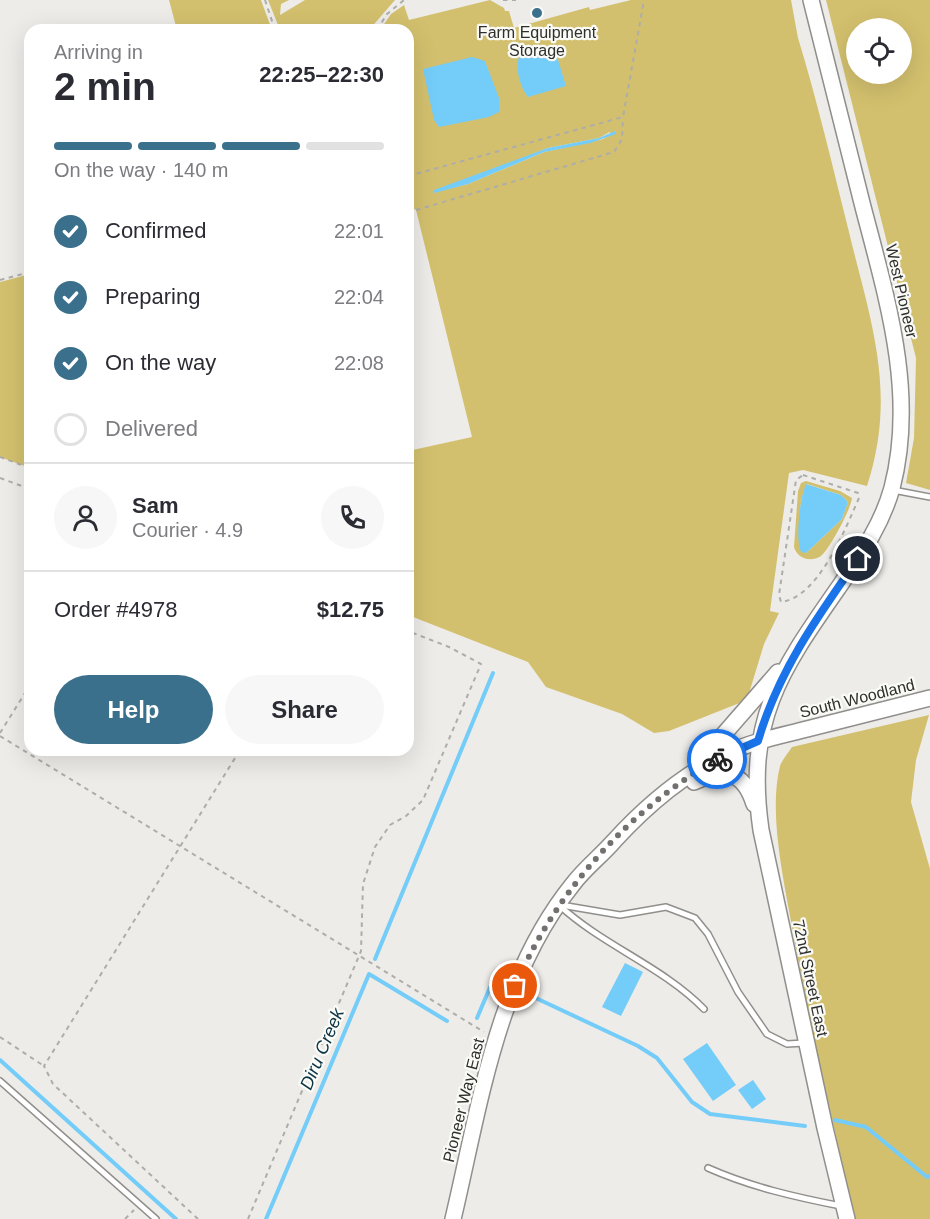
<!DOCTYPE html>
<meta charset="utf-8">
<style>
body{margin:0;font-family:Arial,sans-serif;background:#f7f7f7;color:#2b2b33;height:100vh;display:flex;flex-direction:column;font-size:22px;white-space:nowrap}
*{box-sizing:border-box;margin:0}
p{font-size:20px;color:#7c7c81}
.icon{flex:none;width:33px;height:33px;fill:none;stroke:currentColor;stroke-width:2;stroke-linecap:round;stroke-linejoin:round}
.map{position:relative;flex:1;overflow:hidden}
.details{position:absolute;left:24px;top:24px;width:390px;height:732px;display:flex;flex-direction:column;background:#fff;border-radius:18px;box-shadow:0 6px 24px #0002}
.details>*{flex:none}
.controls{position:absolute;left:846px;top:18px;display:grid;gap:12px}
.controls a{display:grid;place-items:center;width:66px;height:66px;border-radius:50%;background:#fff;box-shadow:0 6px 24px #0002;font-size:30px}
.pin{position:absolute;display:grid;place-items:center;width:51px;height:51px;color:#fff;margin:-26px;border:3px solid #fff;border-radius:50%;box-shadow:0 2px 6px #0007}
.courier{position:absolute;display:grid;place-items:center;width:60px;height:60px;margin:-30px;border:4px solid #1a73e8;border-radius:50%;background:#fff;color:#222;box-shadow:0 2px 8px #0007}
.headline em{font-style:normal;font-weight:700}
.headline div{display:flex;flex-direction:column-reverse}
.headline{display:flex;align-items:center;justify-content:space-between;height:102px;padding:0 30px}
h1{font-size:39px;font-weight:700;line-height:45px}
.bar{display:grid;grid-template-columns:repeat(4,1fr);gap:9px 6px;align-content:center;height:72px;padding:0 30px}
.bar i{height:8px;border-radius:4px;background:#e1e1e2}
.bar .active{background:#3a708c}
.bar p{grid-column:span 4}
.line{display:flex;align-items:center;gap:15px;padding:0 30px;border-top:2px solid #e1e1e2}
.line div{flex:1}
.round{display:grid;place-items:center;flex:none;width:63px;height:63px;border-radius:32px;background:#f7f7f7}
ol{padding:0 30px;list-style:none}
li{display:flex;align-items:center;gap:18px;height:66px}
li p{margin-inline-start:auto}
li .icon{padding:6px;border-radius:50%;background:#3a708c;color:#fff;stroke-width:4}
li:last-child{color:#7c7c81}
li i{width:33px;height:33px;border:3px solid #e1e1e2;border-radius:50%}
.button{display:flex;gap:12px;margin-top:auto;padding:12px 30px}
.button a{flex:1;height:69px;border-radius:36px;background:#3a708c;color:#fff;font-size:24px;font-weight:700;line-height:69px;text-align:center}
.button a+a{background:#f7f7f7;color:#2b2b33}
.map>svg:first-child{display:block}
.green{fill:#d3c06e;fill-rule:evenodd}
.water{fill:#74ccf9}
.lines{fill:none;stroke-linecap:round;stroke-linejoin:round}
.stream{stroke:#74ccf9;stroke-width:4}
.lane-casing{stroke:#908f8c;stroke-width:8}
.secondary-casing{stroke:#908f8c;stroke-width:18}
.path{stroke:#adadaa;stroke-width:2;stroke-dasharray:4.5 4.5;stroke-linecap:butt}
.lane{stroke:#fff;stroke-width:5}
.secondary{stroke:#fff;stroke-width:15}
.done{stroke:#72716f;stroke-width:6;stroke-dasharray:0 10.8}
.route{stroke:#1a73e8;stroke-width:8}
.poi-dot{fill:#3a708c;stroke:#fafaf6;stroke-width:2}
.labels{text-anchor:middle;stroke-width:4.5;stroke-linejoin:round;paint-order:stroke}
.poi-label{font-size:16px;fill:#2f2f2e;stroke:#fafaf6}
.street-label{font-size:16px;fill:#2f2f2e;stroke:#fafaf6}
.water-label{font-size:18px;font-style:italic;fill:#0a3345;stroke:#fafaf6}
</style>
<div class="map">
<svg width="930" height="1219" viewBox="0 0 930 1219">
<rect width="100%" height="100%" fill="#edece9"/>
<g class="green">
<path d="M169,0H261L272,30H177Z"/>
<path d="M268,0H289L281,4L280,15L305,0H395L369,30H280Z"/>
<path d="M490,0L504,8L505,11H509L514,28L589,7L590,10L631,0H791L798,38C817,100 832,164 848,228C870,320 898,391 867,486L803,470L789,473L770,611L779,613L764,644L747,700L669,731L654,733L622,714L546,687L528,662L408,615V451L472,437L416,210L408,206V30H380L391,14L404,5L409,20ZM610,132V135L603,139L544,152L468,184L434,192L548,148L599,138Z"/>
<path d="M826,0H930V490L906,483L914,438L916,358ZM856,28H902V74H856Z"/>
<path d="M30,274V468L0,457V282Z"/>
<path d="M806,481L840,491L852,498C851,509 829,550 821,556C810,563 797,558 794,547L798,491L801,483ZM807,484L841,495L848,502L842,519L806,553C800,530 796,506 807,484Z"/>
<path d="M929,715L916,760L911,802L930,869V1219H855C832,1118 808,1018 790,916C782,872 769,810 780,766C782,760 788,753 792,747Z"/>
</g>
<g class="water">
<path d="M554,47L566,86L528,97C520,87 515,69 519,57Z"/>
<path d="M472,57L485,61L499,98V112L489,117L439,127L434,120L423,69Z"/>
<path d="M615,131L616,134L590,143L544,152L468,184L434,193V190L548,148L599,138Z"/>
<path d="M806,484L841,495L848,502L842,519L806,553L801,552C795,538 800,498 806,484Z"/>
<path d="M625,963L643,972L621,1016L602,1007Z"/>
<path d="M707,1043L736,1085L713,1101L683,1059Z"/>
<path d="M753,1080L766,1099L752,1109L738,1090Z"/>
</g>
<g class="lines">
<g class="stream">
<path d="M375,959L493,673"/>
<path d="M523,992L638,1046L657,1058L692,1102L710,1114L805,1126"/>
<path d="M477,1018L494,978L498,980"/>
<path d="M0,1060L176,1219"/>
<path d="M835,1120L866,1127L927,1177L930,1176"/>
<path d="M266,1219L369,974L447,1021"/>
</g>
<g class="lane-casing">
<g id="lane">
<path d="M893,490L930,497"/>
<path d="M561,905L620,915L666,907L695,918L708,934L738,992L767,1034L787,1044L804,1043"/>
<path d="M560,906C604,946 663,967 704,1009"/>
<path d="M0,1081L156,1219"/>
<path d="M708,1168C751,1187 795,1197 841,1206"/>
</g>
</g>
<g class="secondary-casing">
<g id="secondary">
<path d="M811,0C828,68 845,135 862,203C886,296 917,392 892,488C882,524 862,553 841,584C781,670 745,719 761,830L825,1128L847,1219"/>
<path d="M697,765L778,672"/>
<path d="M694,782C723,769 743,769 754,804"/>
<path d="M453,1219C480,1105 497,978 573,884C585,868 601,856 614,841C646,806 685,773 728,753C753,741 780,736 807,729C848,719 889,708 930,698"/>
</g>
</g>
<g class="path">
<path d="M265,0L275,30"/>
<path d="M503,0H516"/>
<path d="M377,30L387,14L404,0"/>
<path d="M408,176L623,117L644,0"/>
<path d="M408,206L416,210L614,152L622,139L623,117"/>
<path d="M0,280L30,272"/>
<path d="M0,457L30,468"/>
<path d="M803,475L858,493L859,498C845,529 819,597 781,602L779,595L796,480Z"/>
<path d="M0,478L30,489"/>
<path d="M0,733L30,685"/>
<path d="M0,736L484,1032"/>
<path d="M0,1037L44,1066"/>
<path d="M125,1219L134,1210"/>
<path d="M198,1219L53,1084L44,1066L240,750"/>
<path d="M248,1219L361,951L363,884L375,847L390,825L406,816L423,800L481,664L449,647L408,631"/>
</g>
<use href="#lane" class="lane"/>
<use href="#secondary" class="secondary"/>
</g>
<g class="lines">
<path class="done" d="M515,986C556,891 628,811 717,759"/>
<path class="route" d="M717,759L758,741C778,672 817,617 858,559"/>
</g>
<circle class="poi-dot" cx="537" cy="13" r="6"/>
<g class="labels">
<g class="poi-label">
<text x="537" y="38">Farm Equipment<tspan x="537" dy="18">Storage</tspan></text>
</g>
<g class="street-label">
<text transform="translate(902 291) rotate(77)" y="6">West Pioneer</text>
<text transform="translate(857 698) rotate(-14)" y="6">South Woodland</text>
<text transform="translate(811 978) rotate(78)" y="6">72nd Street East</text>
<text transform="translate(463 1100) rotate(-76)" y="6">Pioneer Way East</text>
</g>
<g class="water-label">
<text transform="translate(322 1049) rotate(-67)" y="6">Diru Creek</text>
</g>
</g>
</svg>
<div class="controls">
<a><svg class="icon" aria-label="locate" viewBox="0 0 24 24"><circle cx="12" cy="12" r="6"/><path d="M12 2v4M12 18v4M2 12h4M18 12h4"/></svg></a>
</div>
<div class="pin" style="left:515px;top:986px;background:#ea580c"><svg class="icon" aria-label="bag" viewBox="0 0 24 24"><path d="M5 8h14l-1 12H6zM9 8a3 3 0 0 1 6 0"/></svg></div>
<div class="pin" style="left:858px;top:559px;background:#1f2937"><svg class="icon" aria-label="home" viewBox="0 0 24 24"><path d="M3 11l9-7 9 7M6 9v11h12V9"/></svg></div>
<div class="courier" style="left:717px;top:759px"><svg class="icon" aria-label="bike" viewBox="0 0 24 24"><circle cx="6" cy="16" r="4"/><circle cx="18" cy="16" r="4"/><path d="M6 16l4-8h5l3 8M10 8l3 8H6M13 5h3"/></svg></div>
<section class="details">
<div class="headline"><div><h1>2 min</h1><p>Arriving in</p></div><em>22:25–22:30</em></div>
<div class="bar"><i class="active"></i><i class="active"></i><i class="active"></i><i></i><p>On the way · 140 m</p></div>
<ol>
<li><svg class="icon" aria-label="check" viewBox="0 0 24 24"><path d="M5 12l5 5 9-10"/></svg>Confirmed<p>22:01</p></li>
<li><svg class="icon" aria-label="check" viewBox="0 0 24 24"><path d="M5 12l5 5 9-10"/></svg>Preparing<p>22:04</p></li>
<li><svg class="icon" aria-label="check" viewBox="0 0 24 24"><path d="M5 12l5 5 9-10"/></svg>On the way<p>22:08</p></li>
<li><i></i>Delivered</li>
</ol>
<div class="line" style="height:108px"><a class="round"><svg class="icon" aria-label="person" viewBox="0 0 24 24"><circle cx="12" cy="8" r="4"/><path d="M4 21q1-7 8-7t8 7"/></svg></a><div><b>Sam</b><p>Courier · 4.9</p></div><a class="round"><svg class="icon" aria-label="phone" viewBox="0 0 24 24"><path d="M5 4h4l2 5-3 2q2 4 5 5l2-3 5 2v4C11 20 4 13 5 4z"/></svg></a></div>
<div class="line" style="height:78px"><div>Order #4978</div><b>$12.75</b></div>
<div class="button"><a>Help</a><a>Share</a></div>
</section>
</div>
